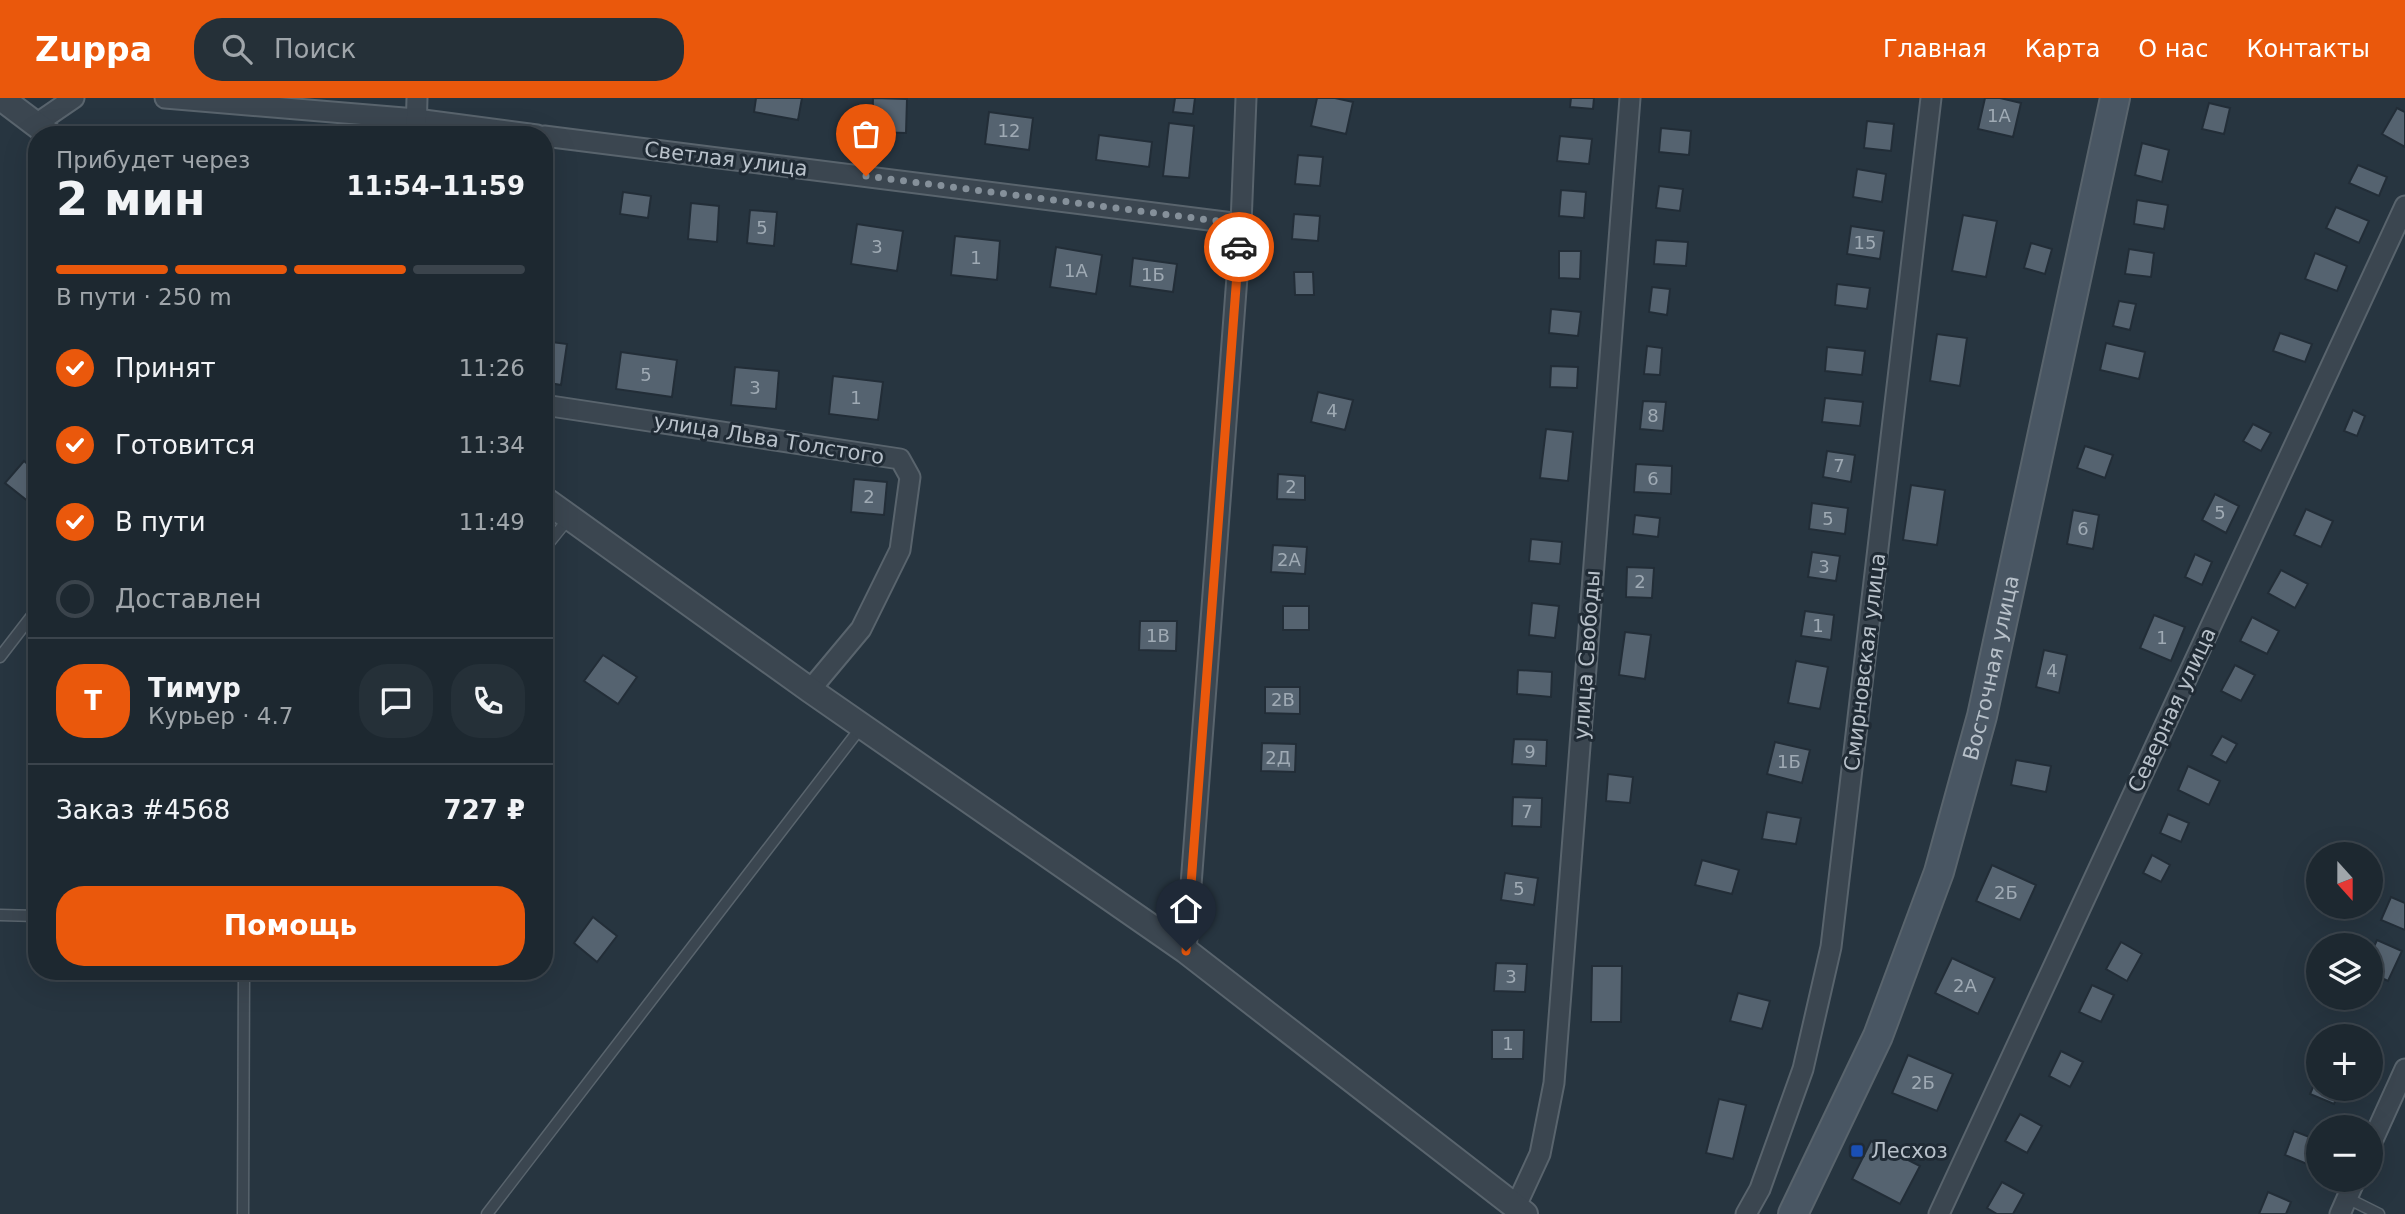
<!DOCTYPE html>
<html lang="ru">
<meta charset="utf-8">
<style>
body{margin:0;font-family:"DejaVu Sans",sans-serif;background:#253038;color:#f1f3f6;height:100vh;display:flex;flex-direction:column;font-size:26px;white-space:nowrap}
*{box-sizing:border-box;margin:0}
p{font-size:23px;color:#a0a6ab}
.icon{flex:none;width:38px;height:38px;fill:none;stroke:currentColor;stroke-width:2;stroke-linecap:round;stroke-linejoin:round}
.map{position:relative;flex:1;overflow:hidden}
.side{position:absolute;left:28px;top:28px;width:525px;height:854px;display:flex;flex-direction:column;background:#1d2830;border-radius:28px;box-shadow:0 7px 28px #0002,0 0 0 2px #3b444c}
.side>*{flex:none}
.needle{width:46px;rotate:159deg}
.tools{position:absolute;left:2306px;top:744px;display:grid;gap:14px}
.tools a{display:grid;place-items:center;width:77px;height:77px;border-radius:50%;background:#1d2830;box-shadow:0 7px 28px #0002,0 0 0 2px #3b444c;font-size:35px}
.pin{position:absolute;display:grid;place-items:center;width:60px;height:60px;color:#fff;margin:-72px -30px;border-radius:50% 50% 50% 0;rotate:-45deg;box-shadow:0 0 7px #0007}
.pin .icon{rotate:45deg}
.courier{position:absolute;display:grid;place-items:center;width:70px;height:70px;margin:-35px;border:5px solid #ea580c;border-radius:50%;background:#fff;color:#222;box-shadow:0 2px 9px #0007}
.head em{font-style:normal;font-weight:600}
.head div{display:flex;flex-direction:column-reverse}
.head{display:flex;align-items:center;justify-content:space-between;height:119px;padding:0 28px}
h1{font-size:46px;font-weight:600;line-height:52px}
.bar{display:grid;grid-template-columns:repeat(4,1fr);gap:10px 7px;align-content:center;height:84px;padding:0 28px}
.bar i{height:9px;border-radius:5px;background:#3b444c}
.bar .active{background:#ea580c}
.bar p{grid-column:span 4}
.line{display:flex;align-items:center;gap:18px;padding:0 28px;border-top:2px solid #3b444c}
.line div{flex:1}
.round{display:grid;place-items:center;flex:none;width:74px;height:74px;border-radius:28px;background:#253038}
ol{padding:0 28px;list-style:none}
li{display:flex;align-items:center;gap:21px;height:77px}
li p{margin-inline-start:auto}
li .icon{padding:7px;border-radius:50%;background:#ea580c;color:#fff;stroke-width:4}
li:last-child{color:#a0a6ab}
li i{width:38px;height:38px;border:4px solid #3b444c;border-radius:50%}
.button{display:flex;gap:14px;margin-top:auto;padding:14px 28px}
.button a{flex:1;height:80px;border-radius:28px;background:#ea580c;color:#fff;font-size:28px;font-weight:600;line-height:80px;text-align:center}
header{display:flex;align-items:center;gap:42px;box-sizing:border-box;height:98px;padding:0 35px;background:#ea580c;color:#fff}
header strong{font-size:33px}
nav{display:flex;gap:38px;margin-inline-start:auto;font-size:24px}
.search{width:490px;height:63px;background:#253038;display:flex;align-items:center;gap:18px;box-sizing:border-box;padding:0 24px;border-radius:28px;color:#a0a6ab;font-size:26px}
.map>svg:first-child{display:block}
.building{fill:#556370;stroke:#222d37;stroke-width:2}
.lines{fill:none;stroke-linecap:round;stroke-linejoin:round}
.service-casing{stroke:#59646d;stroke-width:13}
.minor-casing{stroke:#59646d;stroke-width:23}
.tertiary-casing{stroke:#59646d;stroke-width:28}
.secondary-casing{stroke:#59646d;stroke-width:32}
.service{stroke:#3b4650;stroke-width:10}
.minor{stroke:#3b4650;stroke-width:19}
.tertiary{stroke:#3b4650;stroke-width:24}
.secondary{stroke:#495663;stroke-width:28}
.done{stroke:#85909a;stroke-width:7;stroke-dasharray:0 12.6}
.route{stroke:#ea580c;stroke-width:9}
.transit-dot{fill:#1a4fb4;stroke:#202b35;stroke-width:2.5}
.labels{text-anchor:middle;stroke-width:6;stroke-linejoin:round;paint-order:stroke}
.number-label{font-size:18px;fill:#9faab4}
.street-label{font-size:21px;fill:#b8c1ca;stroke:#202b35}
.poi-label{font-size:21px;fill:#b8c1ca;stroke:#202b35;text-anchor:start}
</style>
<header>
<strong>Zuppa</strong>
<div class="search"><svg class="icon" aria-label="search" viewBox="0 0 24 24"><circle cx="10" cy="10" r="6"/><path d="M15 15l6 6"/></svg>Поиск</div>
<nav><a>Главная</a><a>Карта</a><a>О нас</a><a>Контакты</a></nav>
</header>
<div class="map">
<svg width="2405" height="1116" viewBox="0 0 2405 1116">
<rect width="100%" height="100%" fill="#273540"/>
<g class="building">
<path d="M756,0H802L798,22L754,14Z"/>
<path d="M873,0L907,1L906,35L872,34Z"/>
<path d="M1175,0H1195L1193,16L1173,14Z"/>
<path d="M1317,0H1335L1353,4L1346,36L1311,28Z"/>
<path d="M1571,0H1594L1593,11L1570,9Z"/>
<path d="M1985,0H2000L2021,5L2013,39L1978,31Z"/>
<path d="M2209,5L2230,10L2224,36L2202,31Z"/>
<path d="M2397,10L2405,14V49L2382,36Z"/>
<path d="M989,14L1033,20L1029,52L985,46Z"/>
<path d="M1867,23L1894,26L1891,53L1864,50Z"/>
<path d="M1169,25L1194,28L1189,80L1163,78Z"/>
<path d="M1661,30L1691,33L1689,57L1659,54Z"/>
<path d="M1099,37L1152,44L1149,69L1096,62Z"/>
<path d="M1560,38L1592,41L1589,66L1557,63Z"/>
<path d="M2142,45L2169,52L2162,84L2135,77Z"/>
<path d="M1298,57L1323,59L1320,88L1295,86Z"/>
<path d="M2358,67L2387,79L2379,98L2349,85Z"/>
<path d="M1857,71L1886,76L1882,104L1853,99Z"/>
<path d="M1659,88L1683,91L1680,113L1656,110Z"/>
<path d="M1561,92L1586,94L1584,120L1559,118Z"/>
<path d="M623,94L651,98L648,120L620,116Z"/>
<path d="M2137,102L2168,107L2164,131L2134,126Z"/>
<path d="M691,105L719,108L717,144L688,141Z"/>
<path d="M2336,109L2369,123L2359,145L2326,130Z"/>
<path d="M750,112L777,114L774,148L747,145Z"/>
<path d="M1294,116L1320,118L1318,143L1292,141Z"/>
<path d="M1963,117L1997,123L1986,179L1952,173Z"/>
<path d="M857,126L903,133L897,173L851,166Z"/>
<path d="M1851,128L1884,133L1880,161L1847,156Z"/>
<path d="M955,138L1000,143L997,182L951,177Z"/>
<path d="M1656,142L1688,144L1686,168L1654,166Z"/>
<path d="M2031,145L2052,151L2045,176L2024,170Z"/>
<path d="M1056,149L1102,157L1096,196L1050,189Z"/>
<path d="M2129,151L2154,155L2151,179L2125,176Z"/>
<path d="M1559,153H1581L1580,181L1559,180Z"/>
<path d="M2315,155L2347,168L2337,193L2305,181Z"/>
<path d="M1133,160L1177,166L1173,194L1130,188Z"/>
<path d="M1294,174H1313L1314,197H1295Z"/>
<path d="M1837,186L1870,190L1867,211L1835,207Z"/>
<path d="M1652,189L1670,191L1667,217L1649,214Z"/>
<path d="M2119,203L2136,206L2130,232L2113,228Z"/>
<path d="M1551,211L1581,214L1578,238L1549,235Z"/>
<path d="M2280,235L2312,246L2305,264L2273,253Z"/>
<path d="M1937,236L1967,240L1960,288L1930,283Z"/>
<path d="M544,243L567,246L561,287L544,284Z"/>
<path d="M2106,245L2145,254L2139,281L2100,272Z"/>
<path d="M1647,248L1662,250L1660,277L1644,276Z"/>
<path d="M1827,249L1865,253L1862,277L1825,273Z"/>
<path d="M621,254L677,262L672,299L616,291Z"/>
<path d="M1551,268L1578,269L1577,290L1550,289Z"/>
<path d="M735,269L779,273L776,311L731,307Z"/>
<path d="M833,278L883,284L878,322L829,316Z"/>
<path d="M1318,294L1353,302L1345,332L1311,324Z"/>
<path d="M1825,300L1863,304L1860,328L1822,324Z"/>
<path d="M1643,303L1666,304L1663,333L1640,331Z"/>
<path d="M2353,312L2365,318L2357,338L2344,333Z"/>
<path d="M2253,326L2271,335L2261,353L2243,343Z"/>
<path d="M1546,331L1573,334L1568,383L1540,380Z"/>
<path d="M2085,348L2113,357L2105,380L2077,370Z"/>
<path d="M1827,353L1855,357L1851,384L1823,379Z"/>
<path d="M24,363L37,374V394L29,404L5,385Z"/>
<path d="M1636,366L1672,368L1671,396L1634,394Z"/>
<path d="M1278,376L1305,378V402L1277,401Z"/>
<path d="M854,381L887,384L884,417L851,414Z"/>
<path d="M1911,387L1945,392L1937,447L1903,442Z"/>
<path d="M2215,396L2239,408L2226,435L2202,422Z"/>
<path d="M1812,405L1848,410L1845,436L1809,431Z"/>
<path d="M2306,411L2333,423L2321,449L2294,437Z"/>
<path d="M2073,412L2099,417L2093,451L2067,446Z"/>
<path d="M1635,417L1660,420L1658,439L1633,436Z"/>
<path d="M1531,441L1562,444L1560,466L1529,463Z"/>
<path d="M1273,447L1307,449L1305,476L1271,474Z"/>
<path d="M1812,454L1840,458L1836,483L1808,479Z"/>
<path d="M2195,456L2212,464L2202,487L2185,479Z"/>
<path d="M1627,469L1654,470L1652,500L1626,499Z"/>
<path d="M2281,472L2308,486L2295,510L2268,495Z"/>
<path d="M1532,505L1559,508L1555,540L1529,537Z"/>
<rect x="1283" y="508" width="26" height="24"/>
<path d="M1805,513L1834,517L1831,542L1801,538Z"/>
<path d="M2154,517L2185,529L2171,563L2140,550Z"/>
<path d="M2252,519L2279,533L2267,556L2240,543Z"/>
<path d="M1140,523H1177L1176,553L1139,552Z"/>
<path d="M1625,534L1651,537L1645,581L1619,577Z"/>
<path d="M2044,552L2067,557L2059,595L2036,589Z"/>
<path d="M603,557L637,579L618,606L584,583Z"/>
<path d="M1796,563L1828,569L1820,611L1788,605Z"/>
<path d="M2235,567L2255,577L2241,603L2221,593Z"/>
<path d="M1518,572L1552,574L1551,599L1517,596Z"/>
<path d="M1265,589H1300V616L1265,615Z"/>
<path d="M2222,638L2237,646L2226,665L2211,657Z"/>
<path d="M1514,641L1547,642L1546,668L1512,666Z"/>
<path d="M1775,644L1810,652L1802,685L1767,676Z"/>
<path d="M1262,645L1296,646L1295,674L1261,673Z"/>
<path d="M2016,662L2051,668L2046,694L2011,687Z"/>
<path d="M2188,668L2220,683L2209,707L2178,692Z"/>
<path d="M1608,676L1633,679L1630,705L1606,703Z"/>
<path d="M1513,699L1542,700L1541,729L1512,728Z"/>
<path d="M1767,714L1801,720L1796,746L1762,741Z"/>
<path d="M2168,716L2189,725L2181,744L2160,735Z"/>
<path d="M2152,757L2170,767L2161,784L2143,775Z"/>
<path d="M1702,762L1739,772L1732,796L1695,787Z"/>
<path d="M1992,767L2036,787L2020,822L1976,803Z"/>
<path d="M1505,775L1538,780L1534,807L1501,802Z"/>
<path d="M2391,799L2405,805V832L2381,822Z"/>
<path d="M593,819L617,838L597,864L574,845Z"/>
<path d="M2377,842L2402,853L2388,883L2371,875V855Z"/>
<path d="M2121,844L2142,856L2127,883L2106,871Z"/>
<path d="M1952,860L1995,880L1978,916L1935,895Z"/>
<path d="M1496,865L1527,866L1525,894L1494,893Z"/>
<path d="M1592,868H1622L1621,924H1591Z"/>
<path d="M2092,887L2114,897L2101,924L2079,914Z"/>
<path d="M1738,895L1770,903L1762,931L1730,923Z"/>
<path d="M1492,932H1524L1523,961H1492Z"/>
<path d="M2061,953L2083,964L2070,989L2049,978Z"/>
<path d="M1908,957L1953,976L1937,1013L1892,995Z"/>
<path d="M2319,975V990H2340L2334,1006L2310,996Z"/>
<path d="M1719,1001L1746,1007L1733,1061L1706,1055Z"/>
<path d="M2020,1016L2042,1028L2027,1055L2005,1043Z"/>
<path d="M2294,1033L2317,1042L2307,1066L2285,1057Z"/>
<path d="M1871,1043L1920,1068L1900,1106L1852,1081Z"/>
<path d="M2002,1084L2024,1096L2013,1116H1997L1987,1110Z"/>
<path d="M2268,1094L2291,1104L2286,1116H2259Z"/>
</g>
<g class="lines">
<g class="service-casing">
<g id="service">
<path d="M544,451L569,420"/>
<path d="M0,559L37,511"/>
<path d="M0,817L37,818"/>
<path d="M2347,1100L2379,1116"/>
<path d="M243,1116L244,873"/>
<path d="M487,1116L862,628"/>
</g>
</g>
<g class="minor-casing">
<g id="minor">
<path d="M165,0L416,21L537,37"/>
<path d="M36,26L74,0"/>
<path d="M416,37L417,0"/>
<path d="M544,38L1241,126"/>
<path d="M544,307L900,361L910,379L900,452L861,531L810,592"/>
<path d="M1186,853L1241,126L1246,0"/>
<path d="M2371,1046L2405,971"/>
<path d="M1516,1108L1540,1056L1554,985L1630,0"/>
<path d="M1746,1116L1760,1091L1803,971L1831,849L1931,0"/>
<path d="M1939,1116L2405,108"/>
<path d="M2340,1116L2355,1082"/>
</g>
</g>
<g class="tertiary-casing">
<g id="tertiary">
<path d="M1,0L50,37"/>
<path d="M544,401L810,592L1186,853L1525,1116"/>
</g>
</g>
<g class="secondary-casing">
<g id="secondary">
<path id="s1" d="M1793,1116L1878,938L1939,774L1982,618L2115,0"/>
</g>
</g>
<use href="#service" class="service"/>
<use href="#minor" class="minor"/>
<use href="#tertiary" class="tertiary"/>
<use href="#secondary" class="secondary"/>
</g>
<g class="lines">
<path class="done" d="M866,78L1241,126L1239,149"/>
<path class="route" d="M1186,853L1239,149"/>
</g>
<rect class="transit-dot" x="1850" y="1046" width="14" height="14" rx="3.5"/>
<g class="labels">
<g class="number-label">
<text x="1999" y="24">1А</text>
<text x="1009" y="39">12</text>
<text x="762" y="136">5</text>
<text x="1865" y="151">15</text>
<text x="877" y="155">3</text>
<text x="976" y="166">1</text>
<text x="1076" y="179">1А</text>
<text x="1153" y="183">1Б</text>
<text x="646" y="283">5</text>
<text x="755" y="296">3</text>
<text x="856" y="306">1</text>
<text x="1332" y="319">4</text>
<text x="1653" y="324">8</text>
<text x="1839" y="374">7</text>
<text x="1653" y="387">6</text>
<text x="1291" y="395">2</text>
<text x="869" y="405">2</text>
<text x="2220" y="421">5</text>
<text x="1828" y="427">5</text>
<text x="2083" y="437">6</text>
<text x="1289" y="468">2А</text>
<text x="1824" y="475">3</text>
<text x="1640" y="490">2</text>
<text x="1818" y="534">1</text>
<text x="1158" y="544">1В</text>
<text x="2162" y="546">1</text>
<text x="2052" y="579">4</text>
<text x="1283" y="608">2В</text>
<text x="1530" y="660">9</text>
<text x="1278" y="666">2Д</text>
<text x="1789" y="670">1Б</text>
<text x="1527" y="720">7</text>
<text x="1519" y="797">5</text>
<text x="2006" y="801">2Б</text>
<text x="1511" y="885">3</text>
<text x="1965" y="894">2А</text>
<text x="1508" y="952">1</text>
<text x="1923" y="991">2Б</text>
</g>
<g class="street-label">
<text transform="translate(726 61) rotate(7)" y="7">Светлая улица</text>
<text transform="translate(769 341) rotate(9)" y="7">улица Льва Толстого</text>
<text transform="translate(1587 557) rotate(-86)" y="7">улица Свободы</text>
<text transform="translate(1865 564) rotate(-83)" y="7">Смирновская улица</text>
<text dy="7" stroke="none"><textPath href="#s1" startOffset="583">Восточная улица</textPath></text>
<text transform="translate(2172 612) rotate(-65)" y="7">Северная улица</text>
</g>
<g class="poi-label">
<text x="1871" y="1060">Лесхоз</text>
</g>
</g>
</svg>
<div class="tools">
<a><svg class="needle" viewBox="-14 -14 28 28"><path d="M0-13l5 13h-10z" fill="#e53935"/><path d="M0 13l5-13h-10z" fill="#a0a6ab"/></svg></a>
<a><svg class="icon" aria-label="layers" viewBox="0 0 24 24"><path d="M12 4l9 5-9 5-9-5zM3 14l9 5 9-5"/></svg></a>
<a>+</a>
<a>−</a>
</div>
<div class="pin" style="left:866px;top:78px;background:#ea580c"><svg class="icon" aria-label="bag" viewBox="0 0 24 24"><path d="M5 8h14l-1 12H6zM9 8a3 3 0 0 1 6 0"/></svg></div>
<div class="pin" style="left:1186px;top:853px;background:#1f2937"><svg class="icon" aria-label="home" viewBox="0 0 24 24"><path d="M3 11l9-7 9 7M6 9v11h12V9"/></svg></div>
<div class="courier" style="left:1239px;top:149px"><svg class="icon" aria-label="car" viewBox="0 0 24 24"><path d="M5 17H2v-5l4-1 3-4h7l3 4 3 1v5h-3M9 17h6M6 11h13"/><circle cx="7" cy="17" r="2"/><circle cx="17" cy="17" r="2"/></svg></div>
<section class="side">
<div class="head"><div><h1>2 мин</h1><p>Прибудет через</p></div><em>11:54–11:59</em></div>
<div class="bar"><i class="active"></i><i class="active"></i><i class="active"></i><i></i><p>В пути · 250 m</p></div>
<ol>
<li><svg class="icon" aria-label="check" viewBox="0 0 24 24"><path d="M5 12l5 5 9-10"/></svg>Принят<p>11:26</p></li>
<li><svg class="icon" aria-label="check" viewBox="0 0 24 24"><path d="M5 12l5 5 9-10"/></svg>Готовится<p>11:34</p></li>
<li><svg class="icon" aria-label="check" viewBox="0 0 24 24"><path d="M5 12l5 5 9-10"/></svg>В пути<p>11:49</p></li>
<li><i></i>Доставлен</li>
</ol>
<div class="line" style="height:126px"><b class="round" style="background:#ea580c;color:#fff">Т</b><div><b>Тимур</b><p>Курьер · 4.7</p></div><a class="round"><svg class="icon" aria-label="chat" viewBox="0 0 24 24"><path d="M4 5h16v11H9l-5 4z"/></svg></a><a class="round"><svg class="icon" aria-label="phone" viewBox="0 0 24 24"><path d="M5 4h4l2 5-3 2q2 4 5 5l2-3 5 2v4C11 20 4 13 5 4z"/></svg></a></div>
<div class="line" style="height:91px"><div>Заказ #4568</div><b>727 ₽</b></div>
<div class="button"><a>Помощь</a></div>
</section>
</div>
